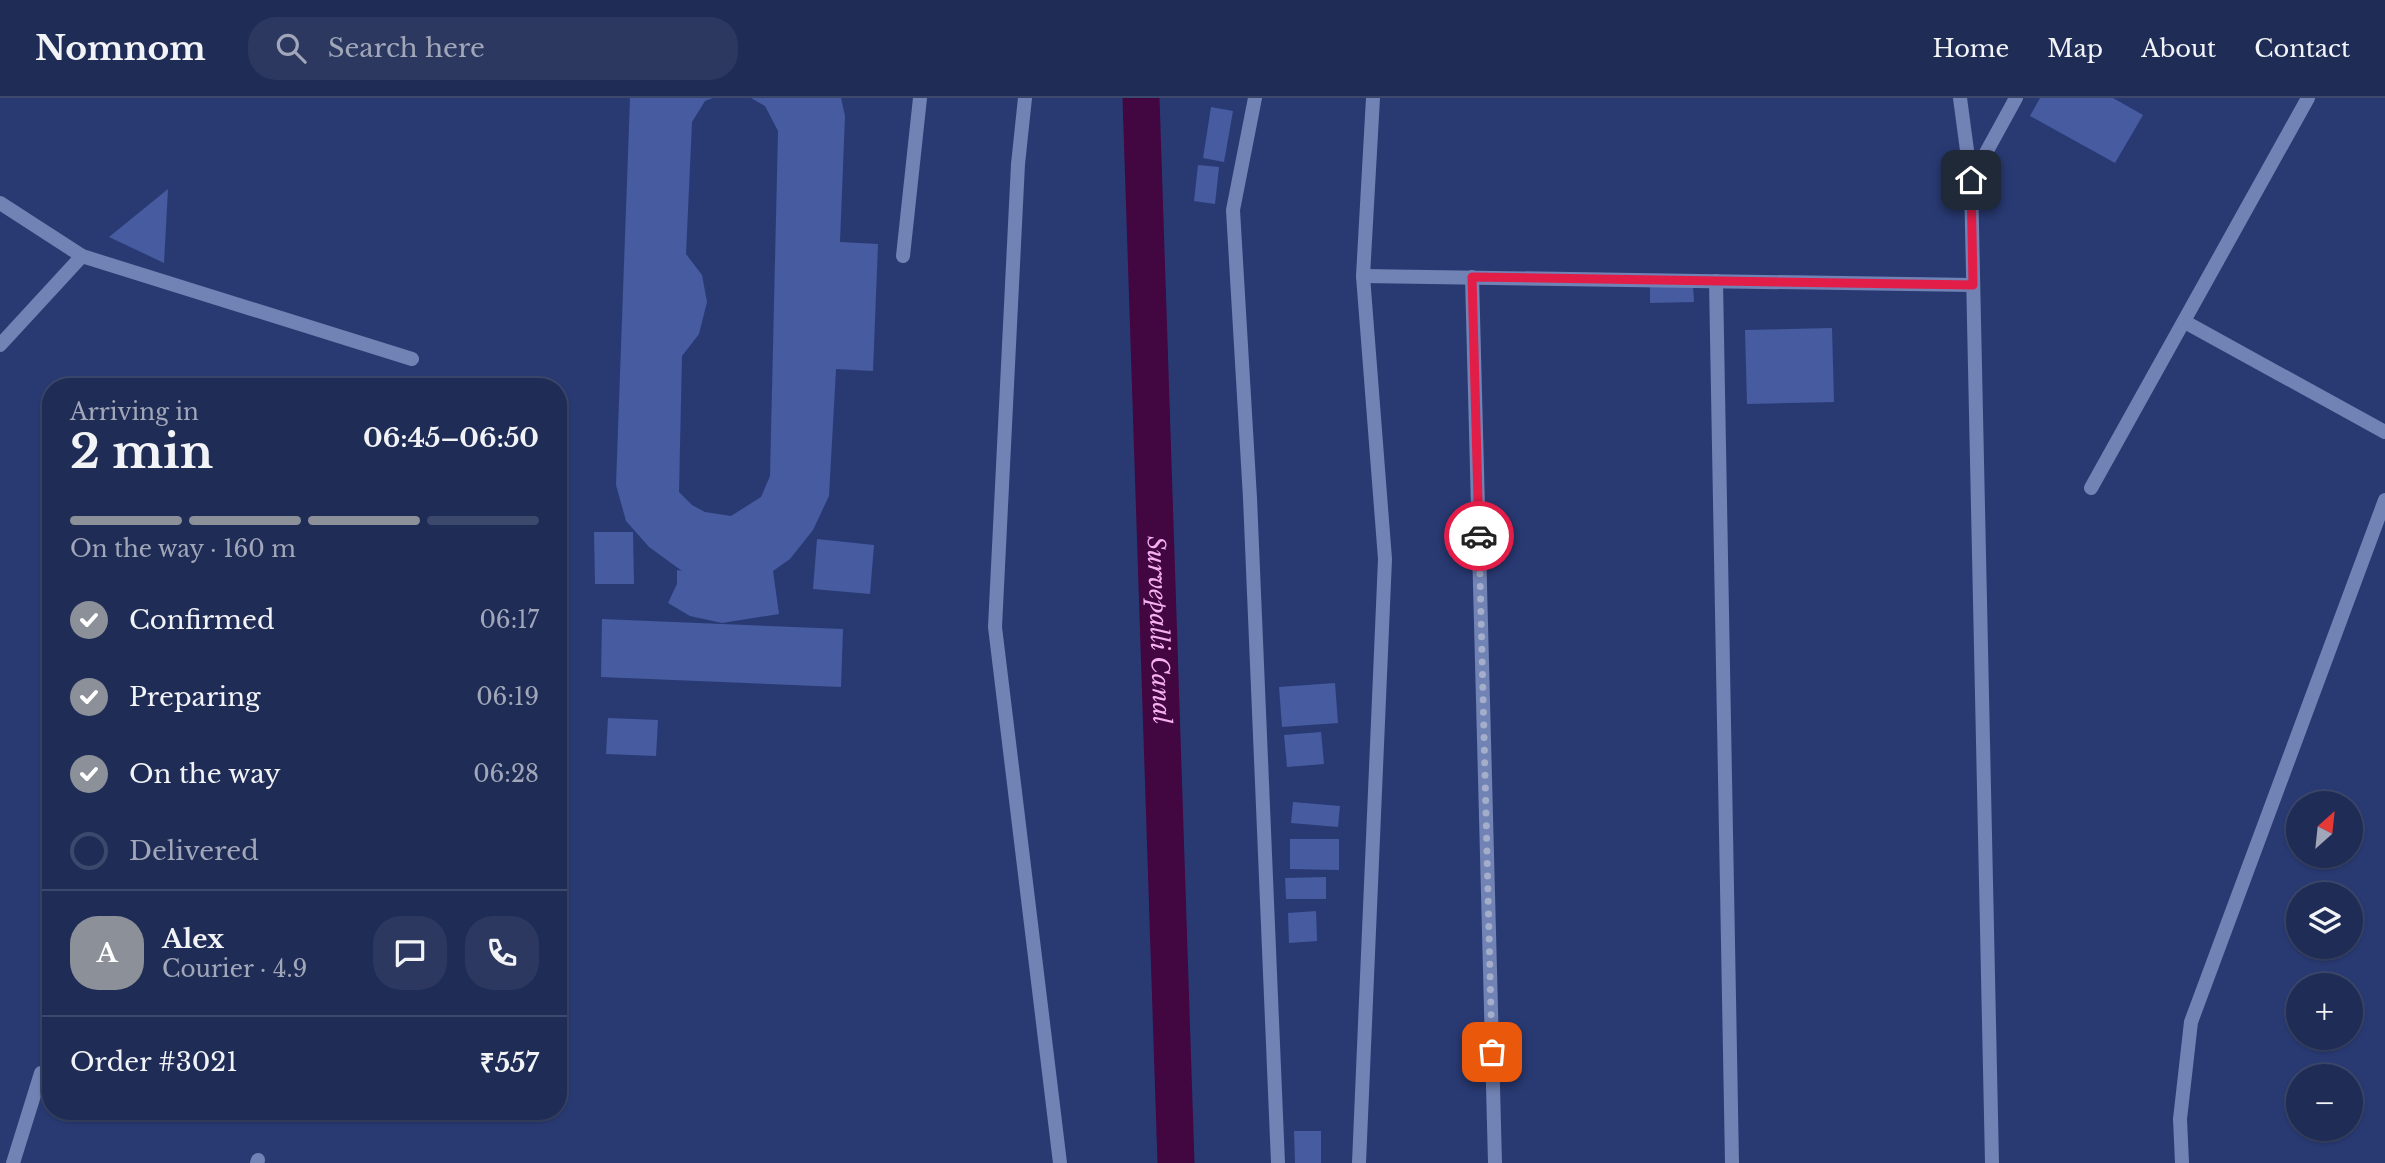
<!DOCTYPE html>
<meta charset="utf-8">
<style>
body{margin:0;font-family:"Libre Baskerville",serif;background:#2c3860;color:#f1f3f6;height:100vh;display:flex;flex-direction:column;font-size:26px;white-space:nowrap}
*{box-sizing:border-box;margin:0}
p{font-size:23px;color:#a1a7b9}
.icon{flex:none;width:38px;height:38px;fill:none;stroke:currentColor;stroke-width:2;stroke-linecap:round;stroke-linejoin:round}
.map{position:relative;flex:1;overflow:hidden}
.panel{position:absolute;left:42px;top:280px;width:525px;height:742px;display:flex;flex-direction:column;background:#1f2c56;border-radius:28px;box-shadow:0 2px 5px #0004,0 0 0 2px #3c486c}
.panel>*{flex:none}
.needle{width:46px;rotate:27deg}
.tools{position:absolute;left:2286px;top:693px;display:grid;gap:14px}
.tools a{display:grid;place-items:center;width:77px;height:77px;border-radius:50%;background:#1f2c56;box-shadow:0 2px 5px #0004,0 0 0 2px #3c486c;font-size:35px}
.pin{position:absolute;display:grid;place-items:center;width:60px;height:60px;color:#fff;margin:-30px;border-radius:14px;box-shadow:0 4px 10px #0006}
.courier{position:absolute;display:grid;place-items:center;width:70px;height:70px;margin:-35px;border:5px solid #e11d48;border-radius:50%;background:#fff;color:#222;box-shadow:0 2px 9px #0007}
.headline em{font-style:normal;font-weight:700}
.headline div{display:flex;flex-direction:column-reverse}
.headline{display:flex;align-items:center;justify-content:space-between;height:119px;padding:0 28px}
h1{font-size:46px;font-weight:700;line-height:52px}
.bar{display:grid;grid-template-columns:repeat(4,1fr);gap:10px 7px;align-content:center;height:84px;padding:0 28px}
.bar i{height:9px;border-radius:5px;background:#3c486c}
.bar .current{background:#8c9099}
.bar p{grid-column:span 4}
.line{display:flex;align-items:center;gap:18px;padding:0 28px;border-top:2px solid #3c486c}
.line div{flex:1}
.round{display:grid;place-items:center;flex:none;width:74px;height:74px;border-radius:28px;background:#2c3860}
ol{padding:0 28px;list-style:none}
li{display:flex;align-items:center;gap:21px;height:77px}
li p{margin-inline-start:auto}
li .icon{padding:7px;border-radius:50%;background:#8c9099;color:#fff;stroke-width:4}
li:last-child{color:#a1a7b9}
li i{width:38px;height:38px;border:4px solid #3c486c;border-radius:50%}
header{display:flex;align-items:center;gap:42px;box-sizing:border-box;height:98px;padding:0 35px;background:#1f2c56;border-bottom:2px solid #3c486c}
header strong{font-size:33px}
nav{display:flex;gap:38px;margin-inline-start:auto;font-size:24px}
.search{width:490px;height:63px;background:#2c3860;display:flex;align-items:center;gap:18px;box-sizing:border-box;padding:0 24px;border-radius:28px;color:#a1a7b9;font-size:26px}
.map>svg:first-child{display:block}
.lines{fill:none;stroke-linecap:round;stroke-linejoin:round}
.canal{stroke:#420641;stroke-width:37}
.building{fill:#465ba0}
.minor{stroke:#7182b4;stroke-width:14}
.done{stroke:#a4aecb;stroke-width:7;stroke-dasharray:0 12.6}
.route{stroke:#e11d48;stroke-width:9}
.labels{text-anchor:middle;stroke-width:5;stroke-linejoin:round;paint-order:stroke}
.water-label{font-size:24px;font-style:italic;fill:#f7b1f1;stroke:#1b243e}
</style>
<header>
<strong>Nomnom</strong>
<div class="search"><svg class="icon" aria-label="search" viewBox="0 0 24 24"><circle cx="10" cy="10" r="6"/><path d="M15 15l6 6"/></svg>Search here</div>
<nav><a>Home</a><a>Map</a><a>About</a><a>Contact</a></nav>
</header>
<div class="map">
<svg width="2385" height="1065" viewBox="0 0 2385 1065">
<rect width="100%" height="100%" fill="#293a73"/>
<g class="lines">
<path class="canal" id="s1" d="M1141,0L1176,1065"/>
</g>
<g class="building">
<path d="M630,0H713L705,3L692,24L686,156L702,177L707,204L699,236L682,258L679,394L692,407L705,414L731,418L761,399L770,378L778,33L765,8L751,0H841L845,18L840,144L878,146L873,273L836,271L829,398L813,432L790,461L773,473L779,516L722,525L690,518L668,505L677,486V472L682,473L649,449L626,423L616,387Z"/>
<path d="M2040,0H2113L2143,17L2115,65L2030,18Z"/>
<path d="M1211,9L1233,13L1224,64L1203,60Z"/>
<path d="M1198,67L1219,69L1215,106L1194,103Z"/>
<path d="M168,91L164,165L109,139Z"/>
<path d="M1693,188L1694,204L1650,205V189Z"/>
<path d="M1832,230L1834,304L1747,306L1745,232Z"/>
<path d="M594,434H633L634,486H595Z"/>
<path d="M817,441L874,447L870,496L813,491Z"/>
<path d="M602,521L843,531L841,589L601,579Z"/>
<path d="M1335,585L1338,625L1282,629L1279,589Z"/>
<path d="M608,620L658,622L656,658L606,656Z"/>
<path d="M1321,634L1324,666L1287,669L1284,637Z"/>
<path d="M1293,704L1340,708L1338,729L1291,725Z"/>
<path d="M1290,741H1339V772L1290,771Z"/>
<path d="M1326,779V801H1286L1285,780Z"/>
<path d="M1316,813L1317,843L1289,845L1288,815Z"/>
<path d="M1294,1033H1321V1065H1295Z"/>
</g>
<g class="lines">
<g class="minor">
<path d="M1025,0L1018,66L995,529L1060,1065"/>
<path d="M1255,0L1233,112L1250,400L1278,1065"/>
<path d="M1960,0L1971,82L1992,1065"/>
<path d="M1971,82L2016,0"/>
<path d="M0,105L82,158L412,261"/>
<path d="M903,158L920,0"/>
<path d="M1363,178L1973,187"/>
<path d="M1472,179L1495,1065"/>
<path d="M1716,183L1732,1065"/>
<path d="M2185,224L2385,334"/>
<path d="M0,247L82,158"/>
<path d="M2091,390L2308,0"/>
<path d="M13,1065L41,975"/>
<path d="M257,1065L258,1062"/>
<path d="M1359,1065L1385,461L1363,178L1373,0"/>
<path d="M2182,1065L2180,1021L2191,924L2385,402"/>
</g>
</g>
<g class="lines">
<path class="done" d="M1479,438L1492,954"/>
<path class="route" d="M1479,438L1472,179L1973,187L1971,82"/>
</g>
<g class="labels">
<g class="water-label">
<text dy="8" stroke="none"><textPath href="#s1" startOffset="532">Survepalli Canal</textPath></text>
</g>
</g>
</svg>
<div class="tools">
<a><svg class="needle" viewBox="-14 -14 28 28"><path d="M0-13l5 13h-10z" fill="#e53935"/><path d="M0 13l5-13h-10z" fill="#a1a7b9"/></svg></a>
<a><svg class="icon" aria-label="layers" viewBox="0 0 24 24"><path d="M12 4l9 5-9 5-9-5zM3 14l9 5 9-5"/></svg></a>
<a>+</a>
<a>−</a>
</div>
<div class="pin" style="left:1492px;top:954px;background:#ea580c"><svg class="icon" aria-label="bag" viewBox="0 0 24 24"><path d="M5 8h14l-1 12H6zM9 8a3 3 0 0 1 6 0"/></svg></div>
<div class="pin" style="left:1971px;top:82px;background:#1f2937"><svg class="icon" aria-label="home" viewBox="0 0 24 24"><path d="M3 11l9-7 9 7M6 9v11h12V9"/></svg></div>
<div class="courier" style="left:1479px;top:438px"><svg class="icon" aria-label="car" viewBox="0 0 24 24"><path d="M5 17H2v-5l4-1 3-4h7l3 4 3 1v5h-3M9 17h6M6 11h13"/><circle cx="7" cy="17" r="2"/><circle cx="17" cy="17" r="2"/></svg></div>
<section class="panel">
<div class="headline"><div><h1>2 min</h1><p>Arriving in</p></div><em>06:45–06:50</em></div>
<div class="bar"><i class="current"></i><i class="current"></i><i class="current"></i><i></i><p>On the way · 160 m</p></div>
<ol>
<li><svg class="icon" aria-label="check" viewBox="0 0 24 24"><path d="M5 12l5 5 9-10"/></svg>Confirmed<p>06:17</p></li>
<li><svg class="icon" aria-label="check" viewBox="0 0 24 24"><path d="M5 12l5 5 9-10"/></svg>Preparing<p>06:19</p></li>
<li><svg class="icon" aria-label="check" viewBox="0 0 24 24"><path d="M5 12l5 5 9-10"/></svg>On the way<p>06:28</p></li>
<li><i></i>Delivered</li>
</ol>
<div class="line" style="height:126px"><b class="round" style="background:#8c9099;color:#fff">A</b><div><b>Alex</b><p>Courier · 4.9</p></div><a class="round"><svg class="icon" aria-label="chat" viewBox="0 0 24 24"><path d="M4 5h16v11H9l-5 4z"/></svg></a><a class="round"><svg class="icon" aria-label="phone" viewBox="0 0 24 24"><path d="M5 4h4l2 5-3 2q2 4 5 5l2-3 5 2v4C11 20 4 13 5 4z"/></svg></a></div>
<div class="line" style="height:91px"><div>Order #3021</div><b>₹557</b></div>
</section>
</div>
